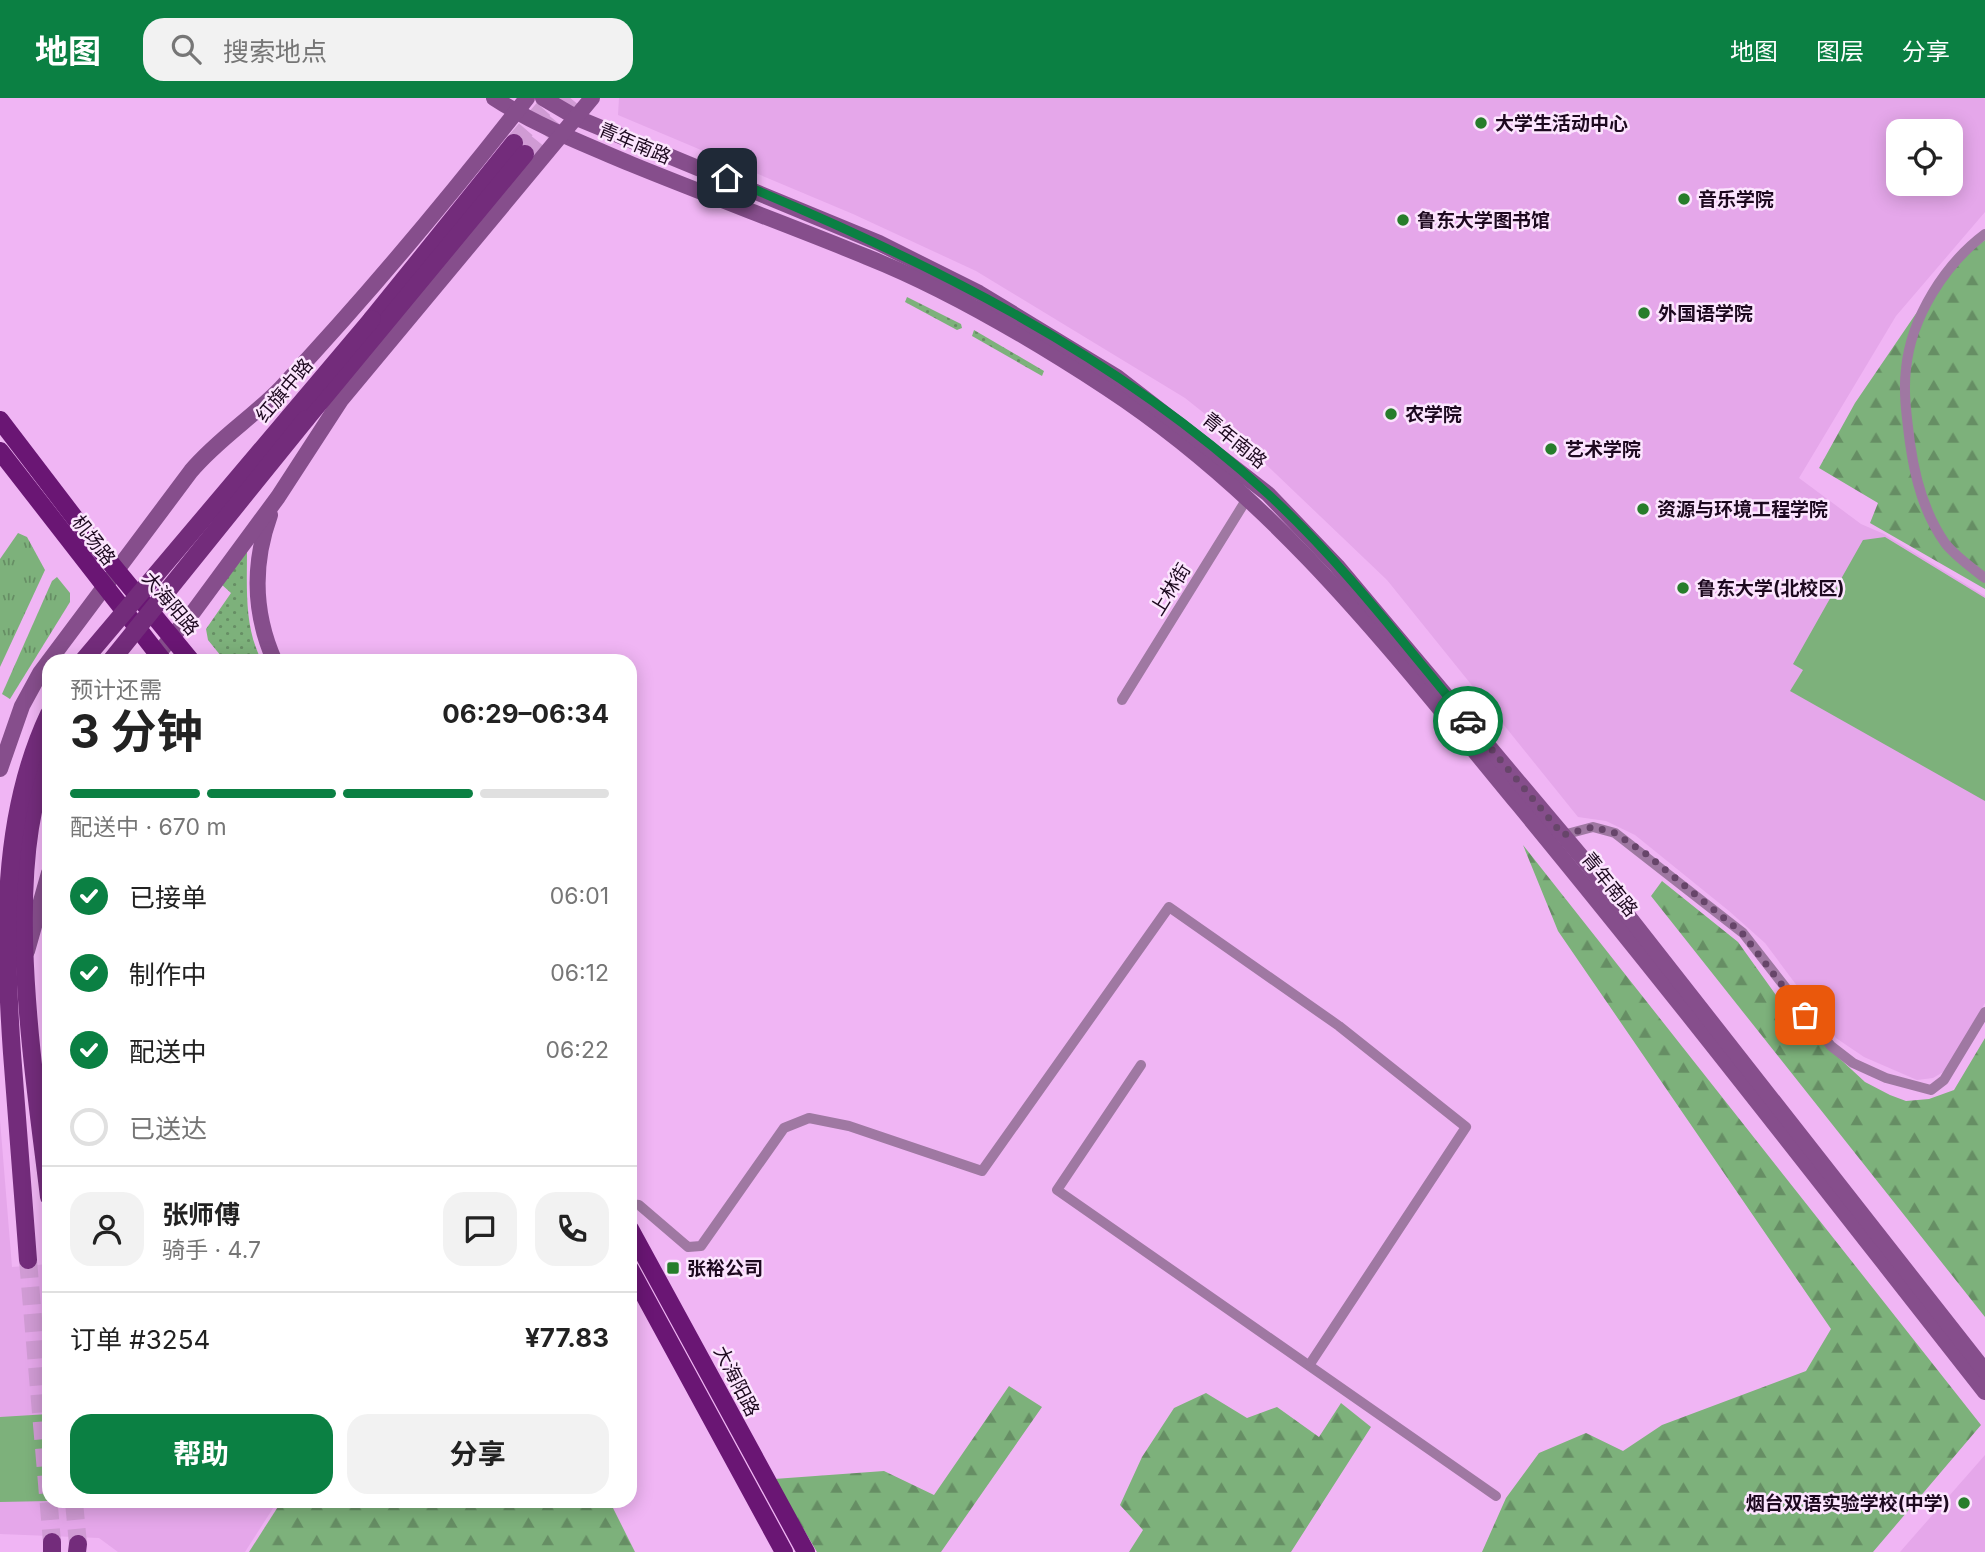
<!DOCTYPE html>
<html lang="zh">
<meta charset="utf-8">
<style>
body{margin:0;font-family:Inter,"Noto Sans SC",sans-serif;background:#f2f2f2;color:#222;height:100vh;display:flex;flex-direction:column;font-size:26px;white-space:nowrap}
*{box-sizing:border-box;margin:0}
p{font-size:23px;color:#767676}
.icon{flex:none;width:38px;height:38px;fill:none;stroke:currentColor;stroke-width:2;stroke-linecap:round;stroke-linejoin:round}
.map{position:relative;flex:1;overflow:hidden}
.panel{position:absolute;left:42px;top:556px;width:595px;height:854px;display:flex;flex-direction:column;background:#fff;border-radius:21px;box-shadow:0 4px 18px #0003}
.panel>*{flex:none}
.controls{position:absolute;left:1886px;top:21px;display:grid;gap:14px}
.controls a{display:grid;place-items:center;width:77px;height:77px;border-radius:14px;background:#fff;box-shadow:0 4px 18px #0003;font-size:35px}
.pin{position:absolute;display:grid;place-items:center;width:60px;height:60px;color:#fff;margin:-30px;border-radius:14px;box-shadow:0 4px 10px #0006}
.courier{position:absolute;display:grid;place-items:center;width:70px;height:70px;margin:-35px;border:5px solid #0b8043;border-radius:50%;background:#fff;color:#222;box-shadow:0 2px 9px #0007}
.summary em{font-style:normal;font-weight:700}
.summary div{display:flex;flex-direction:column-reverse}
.summary{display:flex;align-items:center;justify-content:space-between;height:119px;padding:0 28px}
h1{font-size:46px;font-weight:700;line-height:52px}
.bar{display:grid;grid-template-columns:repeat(4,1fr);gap:10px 7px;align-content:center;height:84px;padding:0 28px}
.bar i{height:9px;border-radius:5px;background:#e0e0e0}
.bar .current{background:#0b8043}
.bar p{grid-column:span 4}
.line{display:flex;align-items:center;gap:18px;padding:0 28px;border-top:2px solid #e0e0e0}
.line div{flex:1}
.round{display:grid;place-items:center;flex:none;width:74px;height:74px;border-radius:21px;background:#f2f2f2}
ol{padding:0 28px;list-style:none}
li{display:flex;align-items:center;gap:21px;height:77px}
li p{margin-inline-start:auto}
li .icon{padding:7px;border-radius:50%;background:#0b8043;color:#fff;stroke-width:4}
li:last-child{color:#767676}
li i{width:38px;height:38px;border:4px solid #e0e0e0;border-radius:50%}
.primary-button{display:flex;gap:14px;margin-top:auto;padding:14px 28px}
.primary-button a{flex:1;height:80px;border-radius:21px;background:#0b8043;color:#fff;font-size:28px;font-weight:700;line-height:80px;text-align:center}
.primary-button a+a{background:#f2f2f2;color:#222}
header{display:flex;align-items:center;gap:42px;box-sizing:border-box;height:98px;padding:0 35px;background:#0b8043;color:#fff}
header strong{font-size:33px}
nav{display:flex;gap:38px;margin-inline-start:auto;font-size:24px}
.search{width:490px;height:63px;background:#f2f2f2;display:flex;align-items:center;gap:18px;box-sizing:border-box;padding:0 24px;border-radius:21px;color:#767676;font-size:26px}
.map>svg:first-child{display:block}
.built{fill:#e5a7ea;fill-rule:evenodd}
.grass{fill:url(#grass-dots)}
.forest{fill:url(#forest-firs)}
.park{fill:url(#park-tufts)}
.garden{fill:#7db17b}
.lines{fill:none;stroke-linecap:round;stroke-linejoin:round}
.primary-tunnel{stroke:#d09bd4;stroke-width:18;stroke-dasharray:18 9;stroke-linecap:butt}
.minor{stroke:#9f78a2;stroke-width:10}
.secondary{stroke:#864e8c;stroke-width:16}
.primary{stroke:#732c7b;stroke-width:18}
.trunk{stroke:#6a1674;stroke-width:18}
.primary-bridge{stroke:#732c7b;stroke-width:18}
.done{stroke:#67456a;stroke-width:7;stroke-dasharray:0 12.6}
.route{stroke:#0b8043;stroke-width:9}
.poi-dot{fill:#277d2b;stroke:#fce5fe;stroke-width:2.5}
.labels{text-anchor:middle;stroke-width:5;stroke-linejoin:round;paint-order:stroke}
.poi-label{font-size:19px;font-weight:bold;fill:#1d091f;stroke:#fce5fe;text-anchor:start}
.street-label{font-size:19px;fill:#1d091f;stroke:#fce5fe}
</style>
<header>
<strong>地图</strong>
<div class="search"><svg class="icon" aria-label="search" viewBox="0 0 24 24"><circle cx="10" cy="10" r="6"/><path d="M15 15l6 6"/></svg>搜索地点</div>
<nav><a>地图</a><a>图层</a><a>分享</a></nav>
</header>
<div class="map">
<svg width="1985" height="1454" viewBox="0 0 1985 1454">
<defs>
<pattern id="grass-dots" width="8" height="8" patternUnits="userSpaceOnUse" patternTransform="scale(1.75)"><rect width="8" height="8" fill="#7db17b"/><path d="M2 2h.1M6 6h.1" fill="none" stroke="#668e64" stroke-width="1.8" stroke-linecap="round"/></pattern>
<pattern id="forest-firs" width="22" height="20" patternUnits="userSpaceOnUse" patternTransform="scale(1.75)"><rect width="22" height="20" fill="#7db17b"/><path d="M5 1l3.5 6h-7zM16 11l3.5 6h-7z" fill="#668e64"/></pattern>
<pattern id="park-tufts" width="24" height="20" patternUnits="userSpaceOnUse" patternTransform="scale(1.75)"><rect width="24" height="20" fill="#7db17b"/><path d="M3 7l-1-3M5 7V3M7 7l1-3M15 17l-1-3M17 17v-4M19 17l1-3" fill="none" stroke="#668e64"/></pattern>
</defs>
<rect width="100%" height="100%" fill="#f0b5f4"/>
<g class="built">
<path d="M619,0H1985V114L1896,218L1799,380L1861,426L1884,436L1985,498V905L1945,973L1933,980L1917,982L1864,959L1836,940L1765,845L1729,813L1635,737L1606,723L1578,719L1387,482L1254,355L1185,300L976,173L853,116L618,17ZM1899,33H1951V86H1899Z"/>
<path d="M0,1022L12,1169L49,1166V1404H277L245,1454H118L99,1440L0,1436Z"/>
<path d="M1985,1357V1454H1900Z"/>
</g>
<g class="grass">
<path d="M907,199L961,226L962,230L957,232L905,204Z"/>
<path d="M974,232L1044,273L1042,278L972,238Z"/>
<path d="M247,452C247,490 244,530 262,563H225L208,542L206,531L231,495L221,486Z"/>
</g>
<g class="forest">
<path d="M1985,142V491L1870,425L1878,405L1819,370L1855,305L1915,217L1954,165Z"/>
<path d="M1523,747L1981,1327L1873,1454H1482L1506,1400L1539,1355L1586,1335L1623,1353L1662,1327L1806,1273L1831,1231L1558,833Z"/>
<path d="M1662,783L1738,844L1786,911L1865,984L1890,997L1906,1003L1929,1001L1954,992L1985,940V1219L1651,798Z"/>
<path d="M1009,1288L1042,1309L941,1454H817L774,1381L884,1373L934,1397Z"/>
<path d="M1206,1295L1247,1320L1277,1309L1319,1339L1341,1305L1371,1329L1291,1454H1129L1143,1432L1120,1407L1142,1359L1174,1310Z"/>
<path d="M281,1404H610L635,1454H249Z"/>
</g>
<g class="park">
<path d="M18,435L27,439L45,472L0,569V461Z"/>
<path d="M57,479L70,495V504L10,601L2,596L52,483Z"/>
</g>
<g class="garden">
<path d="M1885,439L1985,500V703L1790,593L1803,572L1793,566L1863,442Z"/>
<path d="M49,1316V1403L0,1404V1319Z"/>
</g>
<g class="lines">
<g class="primary-tunnel">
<path d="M514,45L553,0"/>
<path d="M525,56L571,0"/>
<path d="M28,1162L52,1444"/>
<path d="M74,1404L78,1446"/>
</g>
<g class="minor">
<path d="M1985,136C1945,166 1911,219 1906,271C1903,295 1907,321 1910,345C1915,381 1924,415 1945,445C1955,458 1972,470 1985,480"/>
<path d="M1122,602L1248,399"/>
<path d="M1563,737L1593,729L1615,735L1743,835L1831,948L1853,965L1886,980L1931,992L1944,982L1985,914"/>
<path d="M1141,967L1057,1092L1496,1398"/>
<path d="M630,1106L639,1107L688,1149L701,1148L784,1030L809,1020L849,1028L982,1073L1169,809L1339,928L1466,1029L1310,1266"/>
</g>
<g class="secondary">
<path d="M494,0C537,28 584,46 631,66C709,98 789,127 867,159C950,192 1032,241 1107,290C1276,401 1391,552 1518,706C1677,899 1830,1097 1985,1294"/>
<path d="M543,0L577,20L879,145L979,195L1117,279L1268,396L1337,468L1585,763L1985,1273"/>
<path d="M270,417C252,467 253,515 275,564"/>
<path d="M151,564L194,513L278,399L341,302L592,0"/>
<path d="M0,671L22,608L40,575L191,373C218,341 252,320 281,290C368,197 449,100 527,0"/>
<path d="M27,853L49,775"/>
</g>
<g class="primary">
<path d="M372,221L514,45"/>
<path d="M306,321L525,56"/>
<path d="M49,661C0,771 35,979 49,1099"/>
<path d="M28,1162C23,1093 17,1024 12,955C4,841 0,720 49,616"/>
<path d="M52,1444V1454"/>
<path d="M77,1454L78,1446"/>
</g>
<g class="trunk">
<path d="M0,322L90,440L192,564"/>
<path d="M0,353L164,564"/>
<path d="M630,1131L806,1454"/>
<path d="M630,1171L784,1454"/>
</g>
<g class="primary-bridge">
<path d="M82,564L372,221"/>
<path d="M110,564L306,321"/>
</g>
</g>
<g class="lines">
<path class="done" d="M1468,623L1563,737L1593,729L1615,735L1646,756L1742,835L1805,917"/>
<path class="route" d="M727,80C921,160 1112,253 1268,396C1342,464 1404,546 1468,623"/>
</g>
<g class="poi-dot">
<circle cx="1481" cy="25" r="7"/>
<circle cx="1684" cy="101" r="7"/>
<circle cx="1403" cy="122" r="7"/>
<circle cx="1644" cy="215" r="7"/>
<circle cx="1391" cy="316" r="7"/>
<circle cx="1551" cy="351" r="7"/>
<circle cx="1643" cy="411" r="7"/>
<circle cx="1683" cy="490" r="7"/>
<rect x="666" y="1163" width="14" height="14" rx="3.5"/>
<circle cx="1964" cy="1405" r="7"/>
</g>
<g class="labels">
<g class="poi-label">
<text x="1495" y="32">大学生活动中心</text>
<text x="1698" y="108">音乐学院</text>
<text x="1417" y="129">鲁东大学图书馆</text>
<text x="1658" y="222">外国语学院</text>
<text x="1405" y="323">农学院</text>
<text x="1565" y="358">艺术学院</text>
<text x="1657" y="418">资源与环境工程学院</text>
<text x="1697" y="497">鲁东大学(北校区)</text>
<text x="687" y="1177">张裕公司</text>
<text x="1950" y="1412" text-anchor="end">烟台双语实验学校(中学)</text>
</g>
<g class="street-label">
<text transform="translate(635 45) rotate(23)" y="7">青年南路</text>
<text transform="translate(284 292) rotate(-50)" y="7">红旗中路</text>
<text transform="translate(1235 342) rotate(39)" y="7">青年南路</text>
<text transform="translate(94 442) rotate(52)" y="7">机场路</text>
<text transform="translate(1170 491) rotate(-58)" y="7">上林街</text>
<text transform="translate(171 505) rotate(50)" y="7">大海阳路</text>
<text transform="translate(1610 786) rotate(51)" y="7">青年南路</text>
<text transform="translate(737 1283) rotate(63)" y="7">大海阳路</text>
</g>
</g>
</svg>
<div class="controls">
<a><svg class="icon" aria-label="locate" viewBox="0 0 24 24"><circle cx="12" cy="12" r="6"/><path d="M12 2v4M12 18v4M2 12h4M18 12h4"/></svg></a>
</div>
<div class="pin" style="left:1805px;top:917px;background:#ea580c"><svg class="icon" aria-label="bag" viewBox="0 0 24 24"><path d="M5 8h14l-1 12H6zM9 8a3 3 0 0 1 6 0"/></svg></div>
<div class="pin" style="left:727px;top:80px;background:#1f2937"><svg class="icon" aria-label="home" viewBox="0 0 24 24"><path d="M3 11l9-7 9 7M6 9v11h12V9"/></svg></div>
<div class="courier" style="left:1468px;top:623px"><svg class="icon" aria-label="car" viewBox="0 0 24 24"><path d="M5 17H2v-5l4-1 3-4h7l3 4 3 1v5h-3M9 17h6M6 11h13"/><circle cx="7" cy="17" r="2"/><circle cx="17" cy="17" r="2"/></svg></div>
<section class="panel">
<div class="summary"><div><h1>3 分钟</h1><p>预计还需</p></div><em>06:29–06:34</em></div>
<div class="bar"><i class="current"></i><i class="current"></i><i class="current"></i><i></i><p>配送中 · 670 m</p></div>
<ol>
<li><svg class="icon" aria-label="check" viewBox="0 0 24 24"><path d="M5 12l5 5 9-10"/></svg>已接单<p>06:01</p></li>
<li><svg class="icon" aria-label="check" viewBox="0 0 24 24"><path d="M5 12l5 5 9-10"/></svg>制作中<p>06:12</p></li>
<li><svg class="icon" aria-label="check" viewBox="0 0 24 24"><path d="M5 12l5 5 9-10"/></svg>配送中<p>06:22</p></li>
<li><i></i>已送达</li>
</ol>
<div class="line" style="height:126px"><a class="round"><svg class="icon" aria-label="person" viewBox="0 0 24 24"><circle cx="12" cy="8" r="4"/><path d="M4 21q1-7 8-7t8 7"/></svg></a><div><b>张师傅</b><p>骑手 · 4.7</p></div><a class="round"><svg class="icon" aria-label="chat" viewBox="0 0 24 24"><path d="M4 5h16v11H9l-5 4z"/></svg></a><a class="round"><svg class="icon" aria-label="phone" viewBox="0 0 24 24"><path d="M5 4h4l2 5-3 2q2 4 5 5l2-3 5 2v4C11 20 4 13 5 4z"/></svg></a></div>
<div class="line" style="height:91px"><div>订单 #3254</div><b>¥77.83</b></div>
<div class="primary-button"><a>帮助</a><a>分享</a></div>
</section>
</div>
